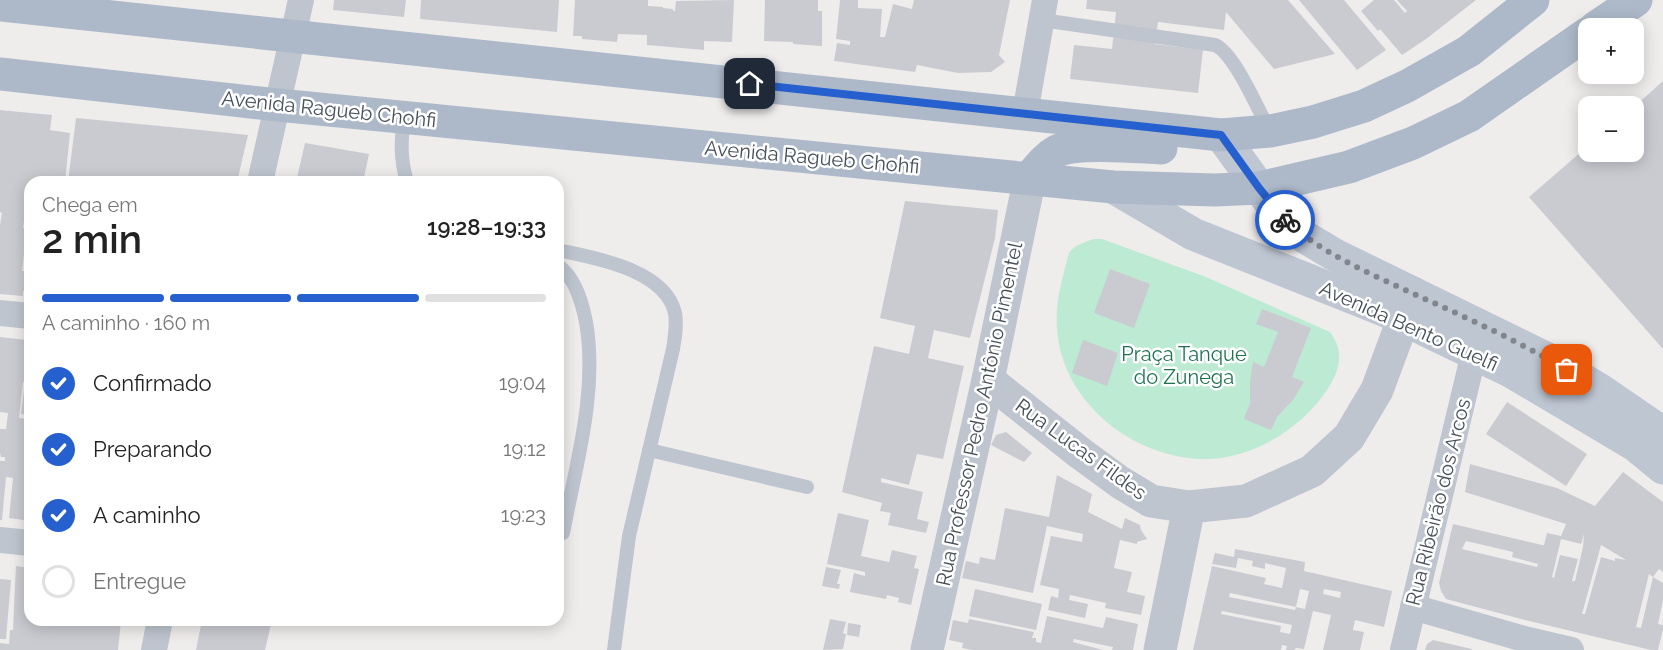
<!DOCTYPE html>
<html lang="pt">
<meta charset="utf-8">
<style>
body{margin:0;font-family:Raleway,sans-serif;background:#f6f6f6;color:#222;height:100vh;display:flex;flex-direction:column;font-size:22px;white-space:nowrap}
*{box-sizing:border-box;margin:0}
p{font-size:20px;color:#767676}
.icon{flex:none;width:33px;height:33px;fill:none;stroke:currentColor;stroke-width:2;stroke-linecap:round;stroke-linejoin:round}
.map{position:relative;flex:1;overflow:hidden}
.side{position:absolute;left:24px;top:176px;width:540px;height:450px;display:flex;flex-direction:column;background:#fff;border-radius:18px;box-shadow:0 3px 15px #0003}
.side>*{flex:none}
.buttons{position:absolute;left:1578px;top:18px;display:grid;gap:12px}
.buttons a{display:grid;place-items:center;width:66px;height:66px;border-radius:12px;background:#fff;box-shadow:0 3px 15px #0003;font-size:30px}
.pin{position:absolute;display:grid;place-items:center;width:51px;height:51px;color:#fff;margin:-26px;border-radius:12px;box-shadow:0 3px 9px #0006}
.courier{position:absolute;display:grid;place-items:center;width:60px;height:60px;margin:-30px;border:4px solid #2660ce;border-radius:50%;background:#fff;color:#222;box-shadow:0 2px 8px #0007}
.head em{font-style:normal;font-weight:600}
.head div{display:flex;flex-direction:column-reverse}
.head{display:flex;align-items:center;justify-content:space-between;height:102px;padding:0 18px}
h1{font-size:39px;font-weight:600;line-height:45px}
.bar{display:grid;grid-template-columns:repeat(4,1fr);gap:9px 6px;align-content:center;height:72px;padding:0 18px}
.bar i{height:8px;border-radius:4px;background:#e0e0e0}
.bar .current{background:#2660ce}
.bar p{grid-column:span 4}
ol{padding:0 18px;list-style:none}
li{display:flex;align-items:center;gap:18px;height:66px}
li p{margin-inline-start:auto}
li .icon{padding:6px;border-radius:50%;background:#2660ce;color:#fff;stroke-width:4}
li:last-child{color:#767676}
li i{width:33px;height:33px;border:3px solid #e0e0e0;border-radius:50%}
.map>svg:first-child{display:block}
.green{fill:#bdead2}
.building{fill:#cacbd1;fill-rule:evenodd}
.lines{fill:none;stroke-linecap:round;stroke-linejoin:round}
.service{stroke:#bec5ce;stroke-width:14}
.minor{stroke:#bec5ce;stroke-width:26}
.tertiary{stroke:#bec5ce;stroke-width:33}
.secondary{stroke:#bec6d2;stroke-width:33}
.primary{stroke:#adb9c9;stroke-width:33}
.done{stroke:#81858c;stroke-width:6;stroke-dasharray:0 10.8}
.route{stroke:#2660ce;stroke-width:8}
.labels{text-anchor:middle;stroke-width:5;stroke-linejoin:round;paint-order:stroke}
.street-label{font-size:20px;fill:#464e58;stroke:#fff}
.park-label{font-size:20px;fill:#1d7350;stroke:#fff}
</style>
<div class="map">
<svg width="1663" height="650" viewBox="0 0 1663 650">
<rect width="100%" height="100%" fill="#efecec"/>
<path class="green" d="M1094,239H1102L1206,277L1330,332C1345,352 1340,370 1327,390C1302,428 1255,457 1209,459C1137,461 1062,404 1057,329C1055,303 1062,279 1069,253C1074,245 1085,242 1094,239Z"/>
<g class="building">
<path d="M334,0H406L404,17L333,10Z"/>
<path d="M421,0H559L557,32L420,19Z"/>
<path d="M575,0H648V6L663,7V8L673,9V11H675L676,1L734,0L732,42L704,41V50L647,45V35L618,34L617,42L582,39V36H573Z"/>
<path d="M765,0H818V11H822V46L793,44V42L764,41Z"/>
<path d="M840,0H858V8L882,9L880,37H885L893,4L912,9L914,0H1010L999,55L1005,62L991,72L958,73L917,65L915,72L834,61L837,43L850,45V41L836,39Z"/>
<path d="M1087,0H1288L1335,54L1274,69L1226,12L1224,30L1158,22L1155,44L1203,50L1198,93L1070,79L1074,45L1112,49L1116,12L1086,9Z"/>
<path d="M1299,0H1344L1386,50L1357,70Z"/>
<path d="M1374,0H1394L1405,13L1407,11L1397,0H1476L1426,39L1402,55L1380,29L1378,31L1361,11Z"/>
<path d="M1663,81V349L1529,197L1588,146V152H1634V107Z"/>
<path d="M0,110L52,115L50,130L70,133L65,182H30V214H25L23,228H27L22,271H26L30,247V292L23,291V296L0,294V225L2,213L0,212Z"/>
<path d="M76,118L191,129L248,135L237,182H68Z"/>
<path d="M305,143L369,154L363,182H296Z"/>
<path d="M905,201L998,210L995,238L970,338L934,330L928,358L964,366L943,459L917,454L909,485L881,478V482L923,492L917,519L929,522L926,533L888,525L891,513L880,511L882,503L842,492L874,346L909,354L915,326L880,318Z"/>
<path d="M1110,269L1150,284L1134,328L1094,313Z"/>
<path d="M1262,309L1311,328L1292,377L1304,382L1293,400L1277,417L1271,430L1244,419L1250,403V381L1253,362L1264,367L1278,332L1256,324Z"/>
<path d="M0,337L27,340L26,354H30V415L21,414L25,382H23L19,418L30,419V521L9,518L13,478L6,477L2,520H0V461H5V457H1L0,453V429H6L8,413L0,412Z"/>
<path d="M1083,340L1118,353L1107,386L1072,373Z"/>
<path d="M1507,402L1587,454L1566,486L1486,434Z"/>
<path d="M1006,432L1032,453L1024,462L991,445L996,435Z"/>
<path d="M1470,464L1557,488L1595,506L1623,472L1663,502V572L1659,569L1653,577L1649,574L1636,627L1641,628L1653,577L1663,583V600L1658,624L1663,625V629L1658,650H1651L1525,620L1446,599L1441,591L1439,583L1453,524L1542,545H1544L1547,533L1561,536L1566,524L1465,492ZM1584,534L1583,547L1575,581H1572L1578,559L1560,555L1554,578L1552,577L1561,539L1581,544ZM1466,541L1513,552L1512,557L1538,564L1537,567L1462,549ZM1601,545L1626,560L1615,558V561L1601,557L1585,614H1582Z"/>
<path d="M1057,475L1092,494L1088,512L1122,529L1125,518L1140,525L1141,530L1147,539L1137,542V544L1120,540L1114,568L1132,572L1127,592L1145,596L1141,615L1105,608L1106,603L1070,595L1069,600L1088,604L1085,618L1048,610L1051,596L1058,598L1059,589L1040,585L1051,536L1082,542L1083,534L1047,526L1033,593L962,578L966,561L979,564L980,557L995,560L1005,508L1049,517Z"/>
<path d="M838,513L869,520L861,556L889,562L892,550L917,556L914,568L919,569L911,605L898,602L899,598L887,595L886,599L850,592L854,573L865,576V572L827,564Z"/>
<path d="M1235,549L1305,562L1304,571L1392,591L1384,627L1355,620L1353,630L1364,632L1360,650H1323L1331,615L1313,611L1304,649L1296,648L1294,650H1286L1287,646L1282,645L1281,650H1193L1212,566L1266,578L1264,584L1282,588L1286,568L1265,563V569L1252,566L1253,561L1238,558L1236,568L1212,564L1215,553L1234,557ZM1300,589L1309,591L1305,609L1296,607L1295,610L1229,597L1230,593L1296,607ZM1324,589L1341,592L1340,598L1323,594ZM1222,611L1292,625L1290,634L1280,632L1281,626L1221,614Z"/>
<path d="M16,566L30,568V620H121L118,650H0V643L9,644L10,630H13Z"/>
<path d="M826,567L841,570L837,584H840L839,589L822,586Z"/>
<path d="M0,579L11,580L6,639H0Z"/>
<path d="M975,589L1042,604L1036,630L969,616Z"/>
<path d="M1047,616L1103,628L1106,617L1138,624L1133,650H1112L1113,647L1074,639L1073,642L1103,650H972L962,648L963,643L949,640L953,620L968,623L969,619L1034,632L1032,638H1036V642L1041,643Z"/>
<path d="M830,619L846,622L843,633L846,634L843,649L823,650Z"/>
<path d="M202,620H272L265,650H196Z"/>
<path d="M848,623L861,625L859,637L847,635Z"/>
<path d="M1433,640L1472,649V650H1425L1427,644Z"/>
</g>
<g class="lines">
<g class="service">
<path d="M1042,20L1215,45C1234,53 1258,109 1269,130"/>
<path d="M404,117C401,140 400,159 407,182"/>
<path d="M558,250C594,258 665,269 675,313C677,325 675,337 673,349L629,536L614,650"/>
<path d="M558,265C562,269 567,273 570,278C579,291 583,307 586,322C598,392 576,464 563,533"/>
<path d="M649,450L807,487"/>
</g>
<g class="minor">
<path d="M1025,113L1045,0"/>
<path d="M260,182L301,0"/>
<path d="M0,313L30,316"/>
<path d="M0,540L30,543"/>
<path d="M1413,607L1524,639L1571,650"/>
<path d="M154,650L160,620"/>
<path d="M1403,650L1474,353"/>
</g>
<g class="tertiary">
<path d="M988,380L1080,453L1121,483L1151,501L1189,507L1246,501L1312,471L1349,437L1377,390L1413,293"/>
<path d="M927,650L988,380L1030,177"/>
<path d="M1160,650L1189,507"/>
</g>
<g class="secondary">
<path d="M1221,135L1277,212L1303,236L1335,255L1550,360L1600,390L1663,433"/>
<path d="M1113,187L1193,234L1386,311L1512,372L1635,445L1663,468"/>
</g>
<g class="primary">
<path d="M0,5L1221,135L1270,131L1313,122L1364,106L1407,86L1469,51L1533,0"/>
<path d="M1595,28L1636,0"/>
<path d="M0,74L278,105L1113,187L1215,190L1259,188L1349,167L1413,143L1469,116L1588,33"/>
<path d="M1030,177C1038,168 1046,157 1057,151C1078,141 1136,147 1161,148"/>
</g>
</g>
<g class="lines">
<path class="done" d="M1285,220C1319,251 1362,270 1403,289C1458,314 1515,339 1567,370"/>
<path class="route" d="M750,84L1221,135L1259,188L1285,220"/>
</g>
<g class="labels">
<g class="street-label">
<text transform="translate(329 109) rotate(6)" y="7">Avenida Ragueb Chohfi</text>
<text transform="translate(812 157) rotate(5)" y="7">Avenida Ragueb Chohfi</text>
<text transform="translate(1409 326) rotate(24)" y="7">Avenida Bento Guelfi</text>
<text transform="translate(979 414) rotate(-78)" y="7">Rua Professor Pedro Antônio Pimentel</text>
<text transform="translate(1081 449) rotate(36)" y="7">Rua Lucas Fildes</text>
<text transform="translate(1438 502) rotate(-76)" y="7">Rua Ribeirão dos Arcos</text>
</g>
<g class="park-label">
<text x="1184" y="361">Praça Tanque<tspan x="1184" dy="23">do Zunega</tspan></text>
</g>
</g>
</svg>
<div class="buttons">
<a>+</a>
<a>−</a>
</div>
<div class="pin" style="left:1567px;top:370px;background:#ea580c"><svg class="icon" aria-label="bag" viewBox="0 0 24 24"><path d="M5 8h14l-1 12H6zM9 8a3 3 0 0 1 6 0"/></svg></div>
<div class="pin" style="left:750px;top:84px;background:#1f2937"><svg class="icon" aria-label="home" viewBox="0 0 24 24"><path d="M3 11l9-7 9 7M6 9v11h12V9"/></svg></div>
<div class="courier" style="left:1285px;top:220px"><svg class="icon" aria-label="bike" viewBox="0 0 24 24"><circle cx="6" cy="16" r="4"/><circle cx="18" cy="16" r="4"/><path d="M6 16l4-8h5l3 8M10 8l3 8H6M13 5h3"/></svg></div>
<section class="side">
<div class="head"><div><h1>2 min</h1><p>Chega em</p></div><em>19:28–19:33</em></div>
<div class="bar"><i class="current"></i><i class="current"></i><i class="current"></i><i></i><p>A caminho · 160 m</p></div>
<ol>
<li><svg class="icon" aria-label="check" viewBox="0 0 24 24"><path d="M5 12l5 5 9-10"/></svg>Confirmado<p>19:04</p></li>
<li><svg class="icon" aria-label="check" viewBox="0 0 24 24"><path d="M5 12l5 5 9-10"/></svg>Preparando<p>19:12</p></li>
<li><svg class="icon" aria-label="check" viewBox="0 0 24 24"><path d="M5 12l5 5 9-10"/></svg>A caminho<p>19:23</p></li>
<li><i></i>Entregue</li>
</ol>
</section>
</div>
